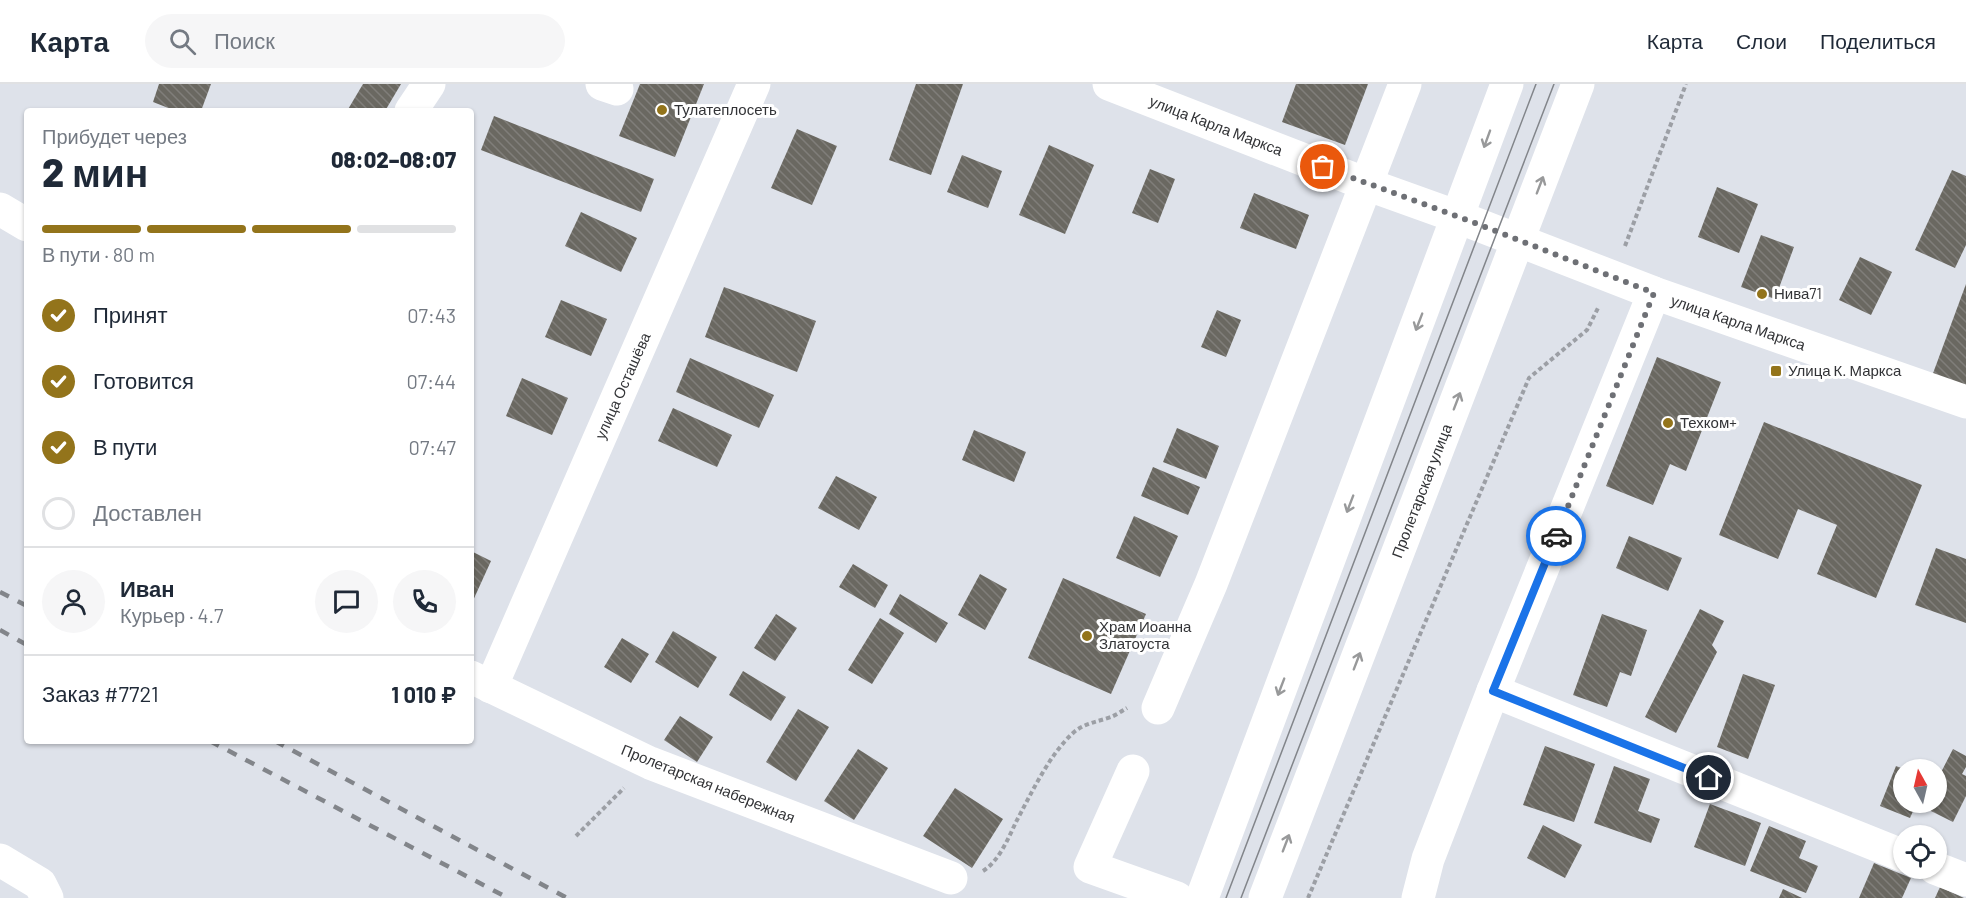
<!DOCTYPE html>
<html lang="ru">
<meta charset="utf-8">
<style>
body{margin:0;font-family:Barlow,sans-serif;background:#f6f6f7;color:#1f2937;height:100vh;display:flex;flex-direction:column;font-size:22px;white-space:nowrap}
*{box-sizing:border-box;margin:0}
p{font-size:20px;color:#747a83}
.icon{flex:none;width:33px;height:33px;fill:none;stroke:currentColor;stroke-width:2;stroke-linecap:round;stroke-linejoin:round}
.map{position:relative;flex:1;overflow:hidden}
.panel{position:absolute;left:24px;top:24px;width:450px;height:636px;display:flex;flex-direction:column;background:#fff;border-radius:6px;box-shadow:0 2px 4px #0004}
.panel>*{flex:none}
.needle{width:39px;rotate:352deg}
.buttons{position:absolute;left:1893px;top:675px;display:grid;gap:12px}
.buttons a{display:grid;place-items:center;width:54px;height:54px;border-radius:50%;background:#fff;box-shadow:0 2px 4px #0004;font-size:30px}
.pin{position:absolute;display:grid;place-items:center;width:51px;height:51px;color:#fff;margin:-26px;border:3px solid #fff;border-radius:50%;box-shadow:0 2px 6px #0007}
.courier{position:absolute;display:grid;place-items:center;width:60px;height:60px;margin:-30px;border:4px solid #1a73e8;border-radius:50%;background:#fff;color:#222;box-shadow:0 2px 8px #0007}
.summary em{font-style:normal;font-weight:800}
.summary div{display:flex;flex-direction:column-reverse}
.summary{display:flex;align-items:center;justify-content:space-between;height:102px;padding:0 18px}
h1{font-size:39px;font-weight:800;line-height:45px}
.bar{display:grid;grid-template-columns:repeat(4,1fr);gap:9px 6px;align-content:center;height:72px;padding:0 18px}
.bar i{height:8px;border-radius:4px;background:#e0e1e3}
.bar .active{background:#93741b}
.bar p{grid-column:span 4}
.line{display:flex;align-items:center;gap:15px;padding:0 18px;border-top:2px solid #e0e1e3}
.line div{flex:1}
.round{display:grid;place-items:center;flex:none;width:63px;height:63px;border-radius:32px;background:#f6f6f7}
ol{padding:0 18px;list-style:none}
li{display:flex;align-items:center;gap:18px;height:66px}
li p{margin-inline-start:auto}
li .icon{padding:6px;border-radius:50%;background:#93741b;color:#fff;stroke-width:4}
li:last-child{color:#747a83}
li i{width:33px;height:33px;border:3px solid #e0e1e3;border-radius:50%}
header{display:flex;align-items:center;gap:36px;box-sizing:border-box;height:84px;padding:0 30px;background:#fff;border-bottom:2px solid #e0e1e3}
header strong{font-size:28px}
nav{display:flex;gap:33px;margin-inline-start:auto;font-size:21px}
.search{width:420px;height:54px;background:#f6f6f7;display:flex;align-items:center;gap:15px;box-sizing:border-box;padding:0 21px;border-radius:33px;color:#747a83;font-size:22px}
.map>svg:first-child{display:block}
.building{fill:url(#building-back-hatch)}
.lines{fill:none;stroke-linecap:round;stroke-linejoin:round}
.path{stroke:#9c9fa5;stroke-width:4;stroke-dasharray:4.5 3;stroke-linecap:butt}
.minor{stroke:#fff;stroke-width:33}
.major{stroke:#fff;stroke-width:33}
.tram{stroke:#82858a;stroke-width:1.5}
.rail{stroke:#82858a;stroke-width:4.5;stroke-dasharray:10 10;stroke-linecap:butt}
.oneway{stroke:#98999a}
.done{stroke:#6e7075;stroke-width:6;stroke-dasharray:0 10.8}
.route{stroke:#1a73e8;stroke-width:8}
.poi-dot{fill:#93741b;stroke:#fff;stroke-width:2}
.labels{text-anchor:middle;stroke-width:6;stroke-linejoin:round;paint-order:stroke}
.poi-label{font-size:15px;fill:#323336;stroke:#fff;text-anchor:start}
.street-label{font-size:15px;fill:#323336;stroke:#fff}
</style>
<header>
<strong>Карта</strong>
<div class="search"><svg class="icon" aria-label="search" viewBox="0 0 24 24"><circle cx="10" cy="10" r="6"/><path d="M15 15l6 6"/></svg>Поиск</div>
<nav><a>Карта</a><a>Слои</a><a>Поделиться</a></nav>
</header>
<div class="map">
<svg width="1966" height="814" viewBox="0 0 1966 814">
<defs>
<pattern id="building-back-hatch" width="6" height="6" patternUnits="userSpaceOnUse" patternTransform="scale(1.5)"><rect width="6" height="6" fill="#6a6861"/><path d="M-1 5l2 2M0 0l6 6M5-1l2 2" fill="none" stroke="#807e7a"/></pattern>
</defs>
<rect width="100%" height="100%" fill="#dee2ea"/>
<g class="building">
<path d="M159,0H211L201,27H176L153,18Z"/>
<path d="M363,0H401L385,27H347Z"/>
<path d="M640,0H704L675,73L619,52Z"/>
<path d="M916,0H963L931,91L889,76Z"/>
<path d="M1296,0H1368L1345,61L1282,38Z"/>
<path d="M494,32L654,95L641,128L481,66Z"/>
<path d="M797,45L837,62L812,121L771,104Z"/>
<path d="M1049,61L1094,81L1065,150L1019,131Z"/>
<path d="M962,71L1002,87L988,124L947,108Z"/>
<path d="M1150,85L1175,95L1158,139L1132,129Z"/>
<path d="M1952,86L1966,92V161L1955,184L1915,166Z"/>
<path d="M1717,103L1758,120L1739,169L1698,153Z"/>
<path d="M1254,109L1309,131L1296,165L1240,144Z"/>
<path d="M581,128L637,154L621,188L565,162Z"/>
<path d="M1761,151L1794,163L1775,215L1741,203Z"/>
<path d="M1860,173L1892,188L1871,231L1839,216Z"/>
<path d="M1966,200V304L1932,292Z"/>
<path d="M724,203L816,237L797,288L705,253Z"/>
<path d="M561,216L607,235L591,272L545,253Z"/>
<path d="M1217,226L1241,236L1226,273L1201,263Z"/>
<path d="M1657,273L1721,298L1686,387L1670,380L1653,421L1606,402Z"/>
<path d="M690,274L774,311L759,344L676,308Z"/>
<path d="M522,294L568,314L552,351L506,332Z"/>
<path d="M673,324L732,351L717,383L658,357Z"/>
<path d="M1764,338L1922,401L1876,514L1817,490L1837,441L1798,425L1778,475L1719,451Z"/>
<path d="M1177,344L1219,362L1206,395L1163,378Z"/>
<path d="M974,346L1026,368L1014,398L962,376Z"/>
<path d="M1153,383L1200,403L1188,431L1141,412Z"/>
<path d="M836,392L877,413L859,446L818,424Z"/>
<path d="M1134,432L1178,452L1160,493L1116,474Z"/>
<path d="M1629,452L1682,474L1668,507L1616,484Z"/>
<path d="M1936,464L1966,475V539L1915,521Z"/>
<path d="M471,467L491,477L471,521Z"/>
<path d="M853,480L888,501L875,524L839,503Z"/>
<path d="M980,490L1007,505L985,546L958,531Z"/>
<path d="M1063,494L1146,530L1111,610L1028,574Z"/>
<path d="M900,510L948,539L936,559L889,530Z"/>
<path d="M1700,525L1724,537L1712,561L1717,568L1676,649L1645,633Z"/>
<path d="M776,530L797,544L775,577L754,564Z"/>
<path d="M1602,530L1647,546L1631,592L1620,588L1607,623L1573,611Z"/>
<path d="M880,534L904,549L872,600L848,586Z"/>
<path d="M673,547L717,573L698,604L655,578Z"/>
<path d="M622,554L649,570L631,599L604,583Z"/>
<path d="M743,587L786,613L771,637L729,611Z"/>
<path d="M1743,590L1775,601L1748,675L1717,663Z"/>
<path d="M798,625L829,643L796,697L766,678Z"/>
<path d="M680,632L713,653L697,678L664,656Z"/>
<path d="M1545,662L1595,680L1574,738L1523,721Z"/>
<path d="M858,665L888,684L854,736L824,717Z"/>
<path d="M1953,665L1966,672V683L1962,690L1966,692V712L1953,738L1923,723L1926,718H1936V698Z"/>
<path d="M1614,682L1650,695L1638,727L1660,735L1651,759L1594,739Z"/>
<path d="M1896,682L1904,685V718H1917L1910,734L1880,722Z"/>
<path d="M955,704L1003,735L972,784L923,752Z"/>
<path d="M1710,720L1761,739L1745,782L1694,763Z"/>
<path d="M1543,741L1582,761L1565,794L1527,774Z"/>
<path d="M1769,742L1806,757L1799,774L1818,782L1806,809L1750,787Z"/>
<path d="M1874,779L1911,794L1902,814H1859Z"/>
<path d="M1940,803L1964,814H1935Z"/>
<path d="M1783,805L1802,814H1779Z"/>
</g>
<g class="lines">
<g class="path">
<path d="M1625,162L1686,0"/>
<path d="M576,752L624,704"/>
<path d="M983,787C999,777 1008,755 1016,738C1031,710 1049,671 1073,649C1084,639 1097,638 1111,633C1116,631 1122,627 1127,624"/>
<path d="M1308,814L1529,294L1587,246L1598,224"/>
</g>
<g class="minor">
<path d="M602,0L617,5"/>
<path d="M1109,0L1366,100L1458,133"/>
<path d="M411,27L429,0"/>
<path d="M0,125L27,141"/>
<path d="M471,593L650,679L951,794"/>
<path d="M491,603L754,0"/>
<path d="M1493,607L1904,772"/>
<path d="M1158,624L1211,500L1405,0"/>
<path d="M1133,687L1090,783L1177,814"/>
<path d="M0,776L40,800L47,814"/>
<path d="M1935,784L1966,796"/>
<path d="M1418,814L1428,775L1493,607L1654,209"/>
</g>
<g class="major">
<path d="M1458,133L1654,209L1966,318"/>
<path d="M1202,814L1507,0"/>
<path d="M1265,814L1578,0"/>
</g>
<g class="tram">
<path d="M1226,814L1536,0"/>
<path d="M1241,814L1554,0"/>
</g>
<g class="rail">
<path d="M0,508L27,522"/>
<path d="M0,546L27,561"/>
<path d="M210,657L508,814"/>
<path d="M275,657L567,814"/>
</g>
</g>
<defs><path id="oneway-shaft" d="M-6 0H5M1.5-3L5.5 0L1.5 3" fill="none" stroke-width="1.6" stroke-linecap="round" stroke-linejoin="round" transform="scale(1.5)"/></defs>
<g class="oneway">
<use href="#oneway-shaft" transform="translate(1487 55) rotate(110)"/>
<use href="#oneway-shaft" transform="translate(1540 101) rotate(-69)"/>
<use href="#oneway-shaft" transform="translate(1419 238) rotate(111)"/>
<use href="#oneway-shaft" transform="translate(1457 317) rotate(-69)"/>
<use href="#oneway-shaft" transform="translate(1350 420) rotate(111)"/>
<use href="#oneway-shaft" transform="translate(1357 577) rotate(-69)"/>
<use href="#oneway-shaft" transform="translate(1281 603) rotate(111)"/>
<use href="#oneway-shaft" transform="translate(1286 759) rotate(-69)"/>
</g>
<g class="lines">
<path class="done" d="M1323,83L1470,137L1654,209L1556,452"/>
<path class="route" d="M1556,452L1493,607L1709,694"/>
</g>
<g class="poi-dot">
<circle cx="662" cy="26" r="6"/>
<circle cx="1762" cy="210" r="6"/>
<rect x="1770" y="281" width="12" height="12" rx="3"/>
<circle cx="1668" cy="339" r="6"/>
<circle cx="1087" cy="552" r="6"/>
</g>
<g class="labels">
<g class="poi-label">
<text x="674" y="31">Тулатеплосеть</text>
<text x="1774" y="215">Нива71</text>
<text x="1788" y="292">Улица К. Маркса</text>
<text x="1680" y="344">Техком+</text>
<text x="1099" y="548">Храм Иоанна<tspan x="1099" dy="17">Златоуста</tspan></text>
</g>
<g class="street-label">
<text transform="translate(1216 42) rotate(21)" y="5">улица Карла Маркса</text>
<text transform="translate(1738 239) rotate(19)" y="5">улица Карла Маркса</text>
<text transform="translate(623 302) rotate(-66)" y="5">улица Осташёва</text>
<text transform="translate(1422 407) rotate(-69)" y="5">Пролетарская улица</text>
<text transform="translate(708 700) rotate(22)" y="5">Пролетарская набережная</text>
</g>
</g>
</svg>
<div class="buttons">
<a><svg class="needle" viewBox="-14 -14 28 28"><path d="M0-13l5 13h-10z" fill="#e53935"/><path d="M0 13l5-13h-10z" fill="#747a83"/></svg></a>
<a><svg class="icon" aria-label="locate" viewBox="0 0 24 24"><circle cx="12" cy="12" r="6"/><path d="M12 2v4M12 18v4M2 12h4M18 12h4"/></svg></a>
</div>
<div class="pin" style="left:1323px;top:83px;background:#ea580c"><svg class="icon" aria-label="bag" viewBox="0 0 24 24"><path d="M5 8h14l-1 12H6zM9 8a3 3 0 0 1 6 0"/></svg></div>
<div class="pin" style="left:1709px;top:694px;background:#1f2937"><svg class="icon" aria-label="home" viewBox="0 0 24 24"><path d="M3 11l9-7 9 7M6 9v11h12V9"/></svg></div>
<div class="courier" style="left:1556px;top:452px"><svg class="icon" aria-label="car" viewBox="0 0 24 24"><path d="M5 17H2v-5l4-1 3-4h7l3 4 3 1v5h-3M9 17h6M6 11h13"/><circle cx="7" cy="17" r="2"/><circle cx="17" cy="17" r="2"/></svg></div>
<section class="panel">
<div class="summary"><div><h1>2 мин</h1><p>Прибудет через</p></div><em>08:02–08:07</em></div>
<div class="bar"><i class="active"></i><i class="active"></i><i class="active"></i><i></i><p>В пути · 80 m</p></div>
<ol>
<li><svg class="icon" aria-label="check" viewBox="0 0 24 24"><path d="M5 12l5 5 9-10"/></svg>Принят<p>07:43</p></li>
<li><svg class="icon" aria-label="check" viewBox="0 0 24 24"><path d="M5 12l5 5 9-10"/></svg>Готовится<p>07:44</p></li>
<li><svg class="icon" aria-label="check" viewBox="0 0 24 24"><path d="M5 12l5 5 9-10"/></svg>В пути<p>07:47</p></li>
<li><i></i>Доставлен</li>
</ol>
<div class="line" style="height:108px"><a class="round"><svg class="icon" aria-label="person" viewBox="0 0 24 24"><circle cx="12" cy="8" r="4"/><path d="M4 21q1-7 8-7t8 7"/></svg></a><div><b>Иван</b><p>Курьер · 4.7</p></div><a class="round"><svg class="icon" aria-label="chat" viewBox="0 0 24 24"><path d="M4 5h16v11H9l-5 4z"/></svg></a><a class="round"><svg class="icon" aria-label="phone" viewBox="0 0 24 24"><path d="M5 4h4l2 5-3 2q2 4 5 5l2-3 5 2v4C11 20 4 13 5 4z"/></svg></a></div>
<div class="line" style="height:78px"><div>Заказ #7721</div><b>1 010 ₽</b></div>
</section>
</div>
